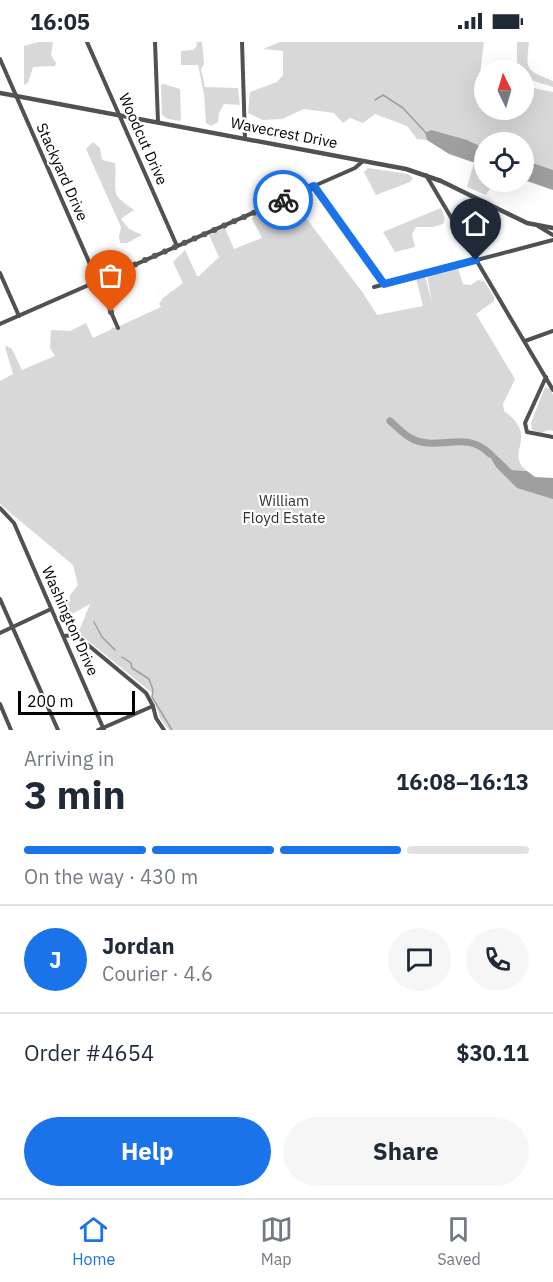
<!DOCTYPE html>
<meta charset="utf-8">
<style>
body{margin:0;font-family:"IBM Plex Sans",sans-serif;background:#f6f6f7;color:#1f2937;height:100vh;display:flex;flex-direction:column;font-size:22px;white-space:nowrap}
*{box-sizing:border-box;margin:0}
p{font-size:20px;color:#747a83}
.icon{flex:none;width:33px;height:33px;fill:none;stroke:currentColor;stroke-width:2;stroke-linecap:round;stroke-linejoin:round}
.map{position:relative;height:688px;overflow:hidden}
.panel{display:flex;flex-direction:column;background:#fff;flex:1}
.panel>*{flex:none}
.needle{width:39px;rotate:355deg}
.buttons{position:absolute;left:474px;top:18px;display:grid;gap:12px}
.buttons a{display:grid;place-items:center;width:60px;height:60px;border-radius:50%;background:#fff;box-shadow:0 6px 24px #0002;font-size:30px}
.scale{position:absolute;left:18px;bottom:15px;width:117px;box-sizing:border-box;padding-left:6px;border:3px solid #000;border-top:0;font-size:16px;line-height:21px;white-space:nowrap;color:#000;-webkit-text-stroke:4px #fff;paint-order:stroke}
.pin{position:absolute;display:grid;place-items:center;width:51px;height:51px;color:#fff;margin:-62px -26px;border-radius:50% 50% 50% 0;rotate:-45deg;box-shadow:0 0 6px #0007}
.pin .icon{rotate:45deg}
.courier{position:absolute;display:grid;place-items:center;width:60px;height:60px;margin:-30px;border:4px solid #1a73e8;border-radius:50%;background:#fff;color:#222;box-shadow:0 2px 8px #0007}
.headline em{font-style:normal;font-weight:800}
.headline div{display:flex;flex-direction:column-reverse}
.headline{display:flex;align-items:center;justify-content:space-between;height:102px;padding:0 24px}
h1{font-size:39px;font-weight:800;line-height:45px}
.bar{display:grid;grid-template-columns:repeat(4,1fr);gap:9px 6px;align-content:center;height:72px;padding:0 24px}
.bar i{height:8px;border-radius:4px;background:#e0e1e3}
.bar .current{background:#1a73e8}
.bar p{grid-column:span 4}
.line{display:flex;align-items:center;gap:15px;padding:0 24px;border-top:2px solid #e0e1e3}
.line div{flex:1}
.round{display:grid;place-items:center;flex:none;width:63px;height:63px;border-radius:32px;background:#f6f6f7}
.cta{display:flex;gap:12px;margin-top:auto;padding:12px 24px}
.cta a{flex:1;height:69px;border-radius:36px;background:#1a73e8;color:#fff;font-size:24px;font-weight:800;line-height:69px;text-align:center}
.cta a+a{background:#f6f6f7;color:#1f2937}
.status{display:flex;justify-content:space-between;align-items:center;height:42px;padding:0 30px;background:#fff;direction:ltr}
.status svg{height:16px;fill:currentColor}
.dock{display:flex;justify-content:space-around;align-items:center;height:84px;border-top:2px solid #e0e1e3;background:#fff;font-size:16px;color:#747a83}
.dock a{display:grid;justify-items:center;gap:3px}
.dock .current{color:#1a73e8}
.map>svg:first-child{display:block}
.green{fill:#d8d8d8}
.water{fill:#9f9f9f}
.lines{fill:none;stroke-linecap:round;stroke-linejoin:round}
.stream{stroke:#9f9f9f;stroke-width:1.5}
.river{stroke:#9f9f9f;stroke-width:7}
.minor{stroke:#515151;stroke-width:4}
.tertiary{stroke:#515151;stroke-width:4.5}
.done{stroke:#595959;stroke-width:6;stroke-dasharray:0 10.8}
.route{stroke:#1a73e8;stroke-width:8}
.labels{text-anchor:middle;stroke-width:4.5;stroke-linejoin:round;paint-order:stroke}
.street-label{font-size:15px;fill:#000;stroke:#fff}
.park-label{font-size:15px;fill:#2f2f2f;stroke:#fff}
</style>
<div class="status"><b>16:05</b><svg viewBox="0 0 49 12"><path d="M0 12V9h3v3zM5 12V6h3v6zM10 12V3h3v9zM15 12V0h3v12zM26 1h20v11H26zM47 4h2v5h-2z"/></svg></div>
<div class="map">
<svg width="553" height="688" viewBox="0 0 553 688">
<rect width="100%" height="100%" fill="#fff"/>
<g class="green">
<path d="M38,0H53L51,13L56,21L55,24L33,25L28,41L24,43V4Z"/>
<path d="M196,0H202L204,22L201,27L205,45L238,46L240,63L224,62L219,71L218,80L211,84L206,81L204,52L198,23H181V9L193,8L197,4Z"/>
<path d="M280,0H484L480,32L484,37V68H524V44L553,50V128L524,118V100H484V106L467,98L425,91L427,98L417,97L407,84L375,72L363,81L350,76L343,81L334,71L304,67L282,77L263,78L248,71L250,50L277,40L283,33V9L263,7Z"/>
<path d="M517,0H529C526,29 525,27 553,39V45L524,36V28H517Z"/>
<path d="M164,42L180,47L181,77L180,79L168,77L162,73L161,43Z"/>
<path d="M93,100L100,106L102,118L115,121C117,131 113,150 118,155C122,160 129,164 134,168L121,177L129,187L142,193L127,201H120L119,195L121,185L86,107Z"/>
<path d="M474,121L484,124V140H497H494L486,153L467,145Z"/>
<path d="M368,126L408,132L413,136L410,140L376,153L364,130Z"/>
<path d="M286,159L293,161V173L298,176H306L363,251L377,273L423,264L416,236L425,234L432,261L427,233L458,226L463,242L471,243L478,238L484,239L494,255V259L476,272L515,337L503,362L504,369C541,396 503,410 527,429L512,428L492,409L486,408L492,417L553,455V688H169L161,678L151,650L81,593L79,589L90,562L72,572L63,567L65,563L69,561L70,553L78,543L73,523L0,462V339L13,332L5,305L7,304L12,307L22,328L55,314L50,306L51,288L70,289L86,281L93,296L110,288L113,285L115,286L161,265L159,262L163,256L183,241L173,220L185,208L197,234H199L219,215L209,193L225,186L234,207L262,196L252,177L253,174L282,163Z"/>
<path d="M441,166L445,177L443,182L433,185H416L412,192L415,205L395,210L383,190Z"/>
<path d="M545,345L550,347L553,353V389L549,388L541,391L532,388L531,381Z"/>
</g>
<g class="water">
<path d="M431,88L467,98L484,106V124L449,112L427,98L425,91Z"/>
<path d="M524,118L553,128V148L524,138Z"/>
<path d="M485,406L492,409L512,428L527,429L535,435L553,436V457L517,446L496,425Z"/>
</g>
<g class="lines">
<g class="stream">
<path d="M375,58L383,53L403,66L427,92"/>
<path d="M94,580L102,595L115,608"/>
<path d="M122,615L131,621L132,626L149,637L153,648L152,655L172,688"/>
</g>
<path class="river" d="M390,379C396,384 402,391 409,395C436,412 465,386 490,412"/>
<g class="minor">
<path d="M87,0L177,204"/>
<path d="M155,0L158,80"/>
<path d="M242,0L245,96"/>
<path d="M0,17L118,286"/>
<path d="M426,133L553,348"/>
<path d="M313,144L384,242"/>
<path d="M538,184L553,193"/>
<path d="M0,231L19,274"/>
<path d="M374,245L553,198"/>
<path d="M0,282L355,126L363,119"/>
<path d="M525,299L553,289"/>
<path d="M546,335L525,381L527,390L553,395"/>
<path d="M0,466L14,481L104,688"/>
<path d="M0,557L58,688"/>
<path d="M0,591L51,567"/>
<path d="M64,594L76,593L146,651L153,664L156,676L164,688"/>
<path d="M0,662L11,688"/>
<path d="M98,688L153,664"/>
</g>
<path class="tertiary" d="M0,51L406,127L441,139L527,181L553,186"/>
</g>
<g class="lines">
<path class="done" d="M111,270L97,239L283,158"/>
<path class="route" d="M283,158L314,144L384,242L476,218"/>
</g>
<g class="labels">
<g class="street-label">
<text transform="translate(284 91) rotate(11)" y="5">Wavecrest Drive</text>
<text transform="translate(143 97) rotate(66)" y="5">Woodcut Drive</text>
<text transform="translate(62 130) rotate(66)" y="5">Stackyard Drive</text>
<text transform="translate(70 579) rotate(66)" y="5">Washington Drive</text>
</g>
<g class="park-label">
<text x="284" y="464">William<tspan x="284" dy="17">Floyd Estate</tspan></text>
</g>
</g>
</svg>
<div class="buttons">
<a><svg class="needle" viewBox="-14 -14 28 28"><path d="M0-13l5 13h-10z" fill="#e53935"/><path d="M0 13l5-13h-10z" fill="#747a83"/></svg></a>
<a><svg class="icon" aria-label="locate" viewBox="0 0 24 24"><circle cx="12" cy="12" r="6"/><path d="M12 2v4M12 18v4M2 12h4M18 12h4"/></svg></a>
</div>
<div class="scale">200 m</div>
<div class="pin" style="left:111px;top:270px;background:#ea580c"><svg class="icon" aria-label="bag" viewBox="0 0 24 24"><path d="M5 8h14l-1 12H6zM9 8a3 3 0 0 1 6 0"/></svg></div>
<div class="pin" style="left:476px;top:218px;background:#1f2937"><svg class="icon" aria-label="home" viewBox="0 0 24 24"><path d="M3 11l9-7 9 7M6 9v11h12V9"/></svg></div>
<div class="courier" style="left:283px;top:158px"><svg class="icon" aria-label="bike" viewBox="0 0 24 24"><circle cx="6" cy="16" r="4"/><circle cx="18" cy="16" r="4"/><path d="M6 16l4-8h5l3 8M10 8l3 8H6M13 5h3"/></svg></div>
</div>
<section class="panel">
<div class="headline"><div><h1>3 min</h1><p>Arriving in</p></div><em>16:08–16:13</em></div>
<div class="bar"><i class="current"></i><i class="current"></i><i class="current"></i><i></i><p>On the way · 430 m</p></div>
<div class="line" style="height:108px"><b class="round" style="background:#1a73e8;color:#fff">J</b><div><b>Jordan</b><p>Courier · 4.6</p></div><a class="round"><svg class="icon" aria-label="chat" viewBox="0 0 24 24"><path d="M4 5h16v11H9l-5 4z"/></svg></a><a class="round"><svg class="icon" aria-label="phone" viewBox="0 0 24 24"><path d="M5 4h4l2 5-3 2q2 4 5 5l2-3 5 2v4C11 20 4 13 5 4z"/></svg></a></div>
<div class="line" style="height:78px"><div>Order #4654</div><b>$30.11</b></div>
<div class="cta"><a>Help</a><a>Share</a></div>
</section>
<nav class="dock">
<a class="current"><svg class="icon" aria-label="home" viewBox="0 0 24 24"><path d="M3 11l9-7 9 7M6 9v11h12V9"/></svg>Home</a>
<a><svg class="icon" aria-label="map" viewBox="0 0 24 24"><path d="M3 6l6-2 6 2 6-2v14l-6 2-6-2-6 2zM9 4v14M15 6v14"/></svg>Map</a>
<a><svg class="icon" aria-label="saved" viewBox="0 0 24 24"><path d="M7 4h10v16l-5-4-5 4z"/></svg>Saved</a>
</nav>
